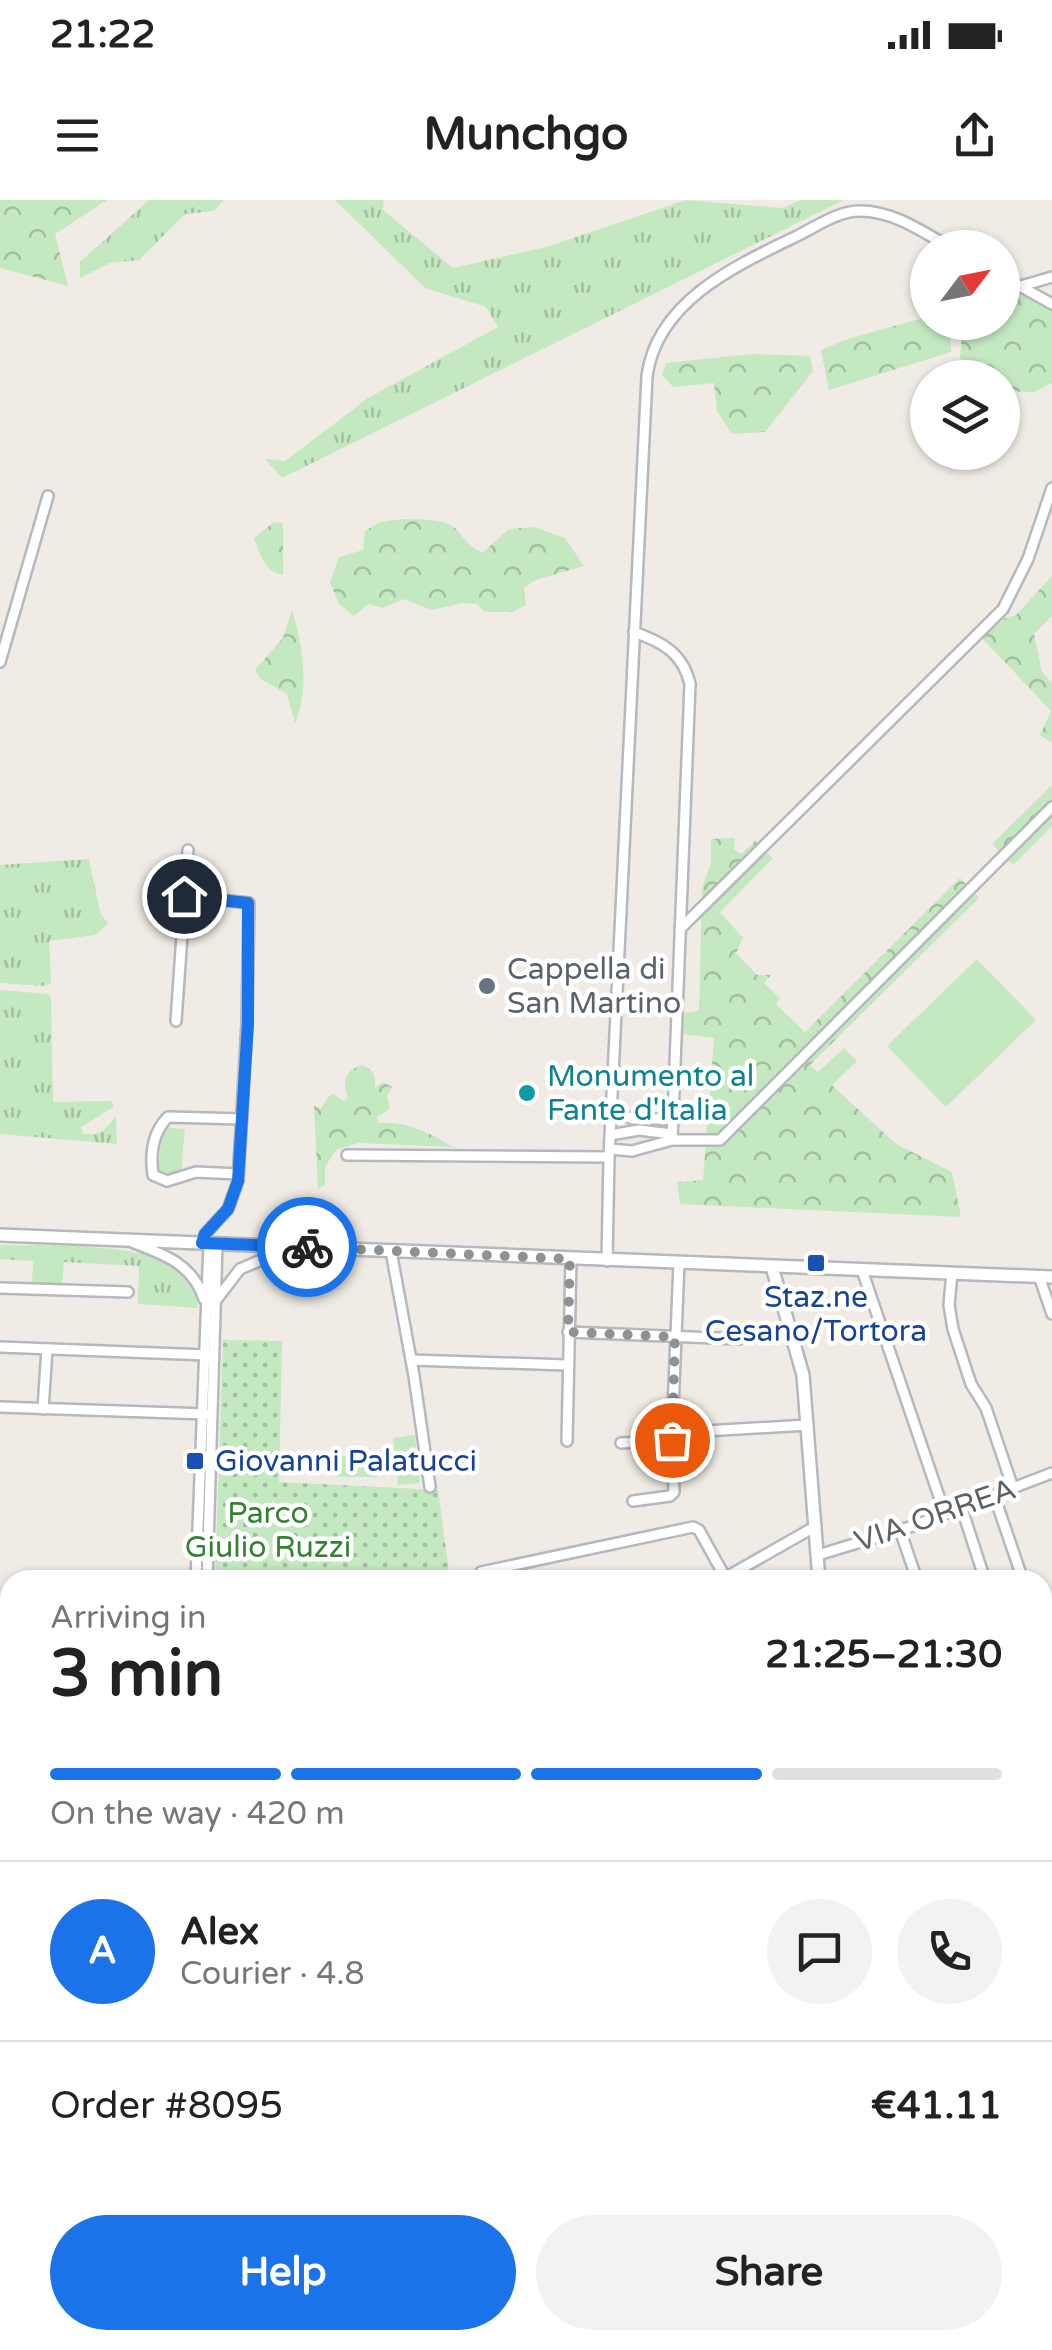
<!DOCTYPE html>
<meta charset="utf-8">
<style>
body{margin:0;font-family:"Varela Round",sans-serif;background:#f2f2f2;color:#222;height:100vh;display:flex;flex-direction:column;font-size:38px;white-space:nowrap}
*{box-sizing:border-box;margin:0}
p{font-size:32px;color:#767676}
.icon{flex:none;width:55px;height:55px;fill:none;stroke:currentColor;stroke-width:2;stroke-linecap:round;stroke-linejoin:round}
.map{position:relative;flex:1;overflow:hidden}
.drawer{position:absolute;left:0px;top:1370px;width:1052px;height:780px;display:flex;flex-direction:column;background:#fff;border-radius:30px 30px 0 0;box-shadow:0 2px 8px #0004}
.drawer>*{flex:none}
.needle{width:65px;rotate:58deg}
.buttons{position:absolute;left:910px;top:30px;display:grid;gap:20px}
.buttons a{display:grid;place-items:center;width:110px;height:110px;border-radius:50%;background:#fff;box-shadow:0 2px 8px #0004;font-size:50px}
.pin{position:absolute;display:grid;place-items:center;width:85px;height:85px;color:#fff;margin:-42px;border:5px solid #fff;border-radius:50%;box-shadow:0 2px 10px #0007}
.courier{position:absolute;display:grid;place-items:center;width:100px;height:100px;margin:-50px;border:8px solid #1a73e8;border-radius:50%;background:#fff;color:#222;box-shadow:0 2px 12px #0007}
.summary em{font-style:normal;font-weight:800}
.summary div{display:flex;flex-direction:column-reverse}
.summary{display:flex;align-items:center;justify-content:space-between;height:170px;padding:0 50px}
h1{font-size:65px;font-weight:800;line-height:75px}
.bar{display:grid;grid-template-columns:repeat(4,1fr);gap:15px 10px;align-content:center;height:120px;padding:0 50px}
.bar i{height:12px;border-radius:8px;background:#e0e0e0}
.bar .active{background:#1a73e8}
.bar p{grid-column:span 4}
.line{display:flex;align-items:center;gap:25px;padding:0 50px;border-top:2px solid #e0e0e0}
.line div{flex:1}
.round{display:grid;place-items:center;flex:none;width:105px;height:105px;border-radius:52px;background:#f2f2f2}
.action{display:flex;gap:20px;margin-top:auto;padding:20px 50px}
.action a{flex:1;height:115px;border-radius:60px;background:#1a73e8;color:#fff;font-size:40px;font-weight:800;line-height:115px;text-align:center}
.action a+a{background:#f2f2f2;color:#222}
.status{display:flex;justify-content:space-between;align-items:center;height:70px;padding:0 50px;background:#fff;direction:ltr}
.status svg{height:28px;fill:currentColor}
header{display:flex;justify-content:space-between;align-items:center;height:130px;padding:0 50px;background:#fff;font-size:45px;font-weight:800}
.map>svg:first-child{display:block}
.grass{fill:url(#grass-tufts)}
.forest{fill:url(#forest-crowns)}
.park{fill:url(#park-dots)}
.pitch{fill:#c4e8c0}
.lines{fill:none;stroke-linecap:round;stroke-linejoin:round}
.minor-casing{stroke:#b5b8bc;stroke-width:14}
.tertiary-casing{stroke:#b5b8bc;stroke-width:16}
.minor{stroke:#fff;stroke-width:9}
.tertiary{stroke:#fff;stroke-width:11}
.done{stroke:#909292;stroke-width:10;stroke-dasharray:0 18}
.route{stroke:#1a73e8;stroke-width:12}
.worship-dot{fill:#6b7280;stroke:#fff;stroke-width:4}
.culture-dot{fill:#0f9aa8;stroke:#fff;stroke-width:4}
.transit-dot{fill:#1a4fb4;stroke:#fff;stroke-width:4}
.labels{text-anchor:middle;stroke-width:9;stroke-linejoin:round;paint-order:stroke}
.worship-label{font-size:30px;fill:#5b616d;stroke:#fff;text-anchor:start}
.culture-label{font-size:30px;fill:#0d838f;stroke:#fff;text-anchor:start}
.transit-label{font-size:30px;fill:#164399;stroke:#fff}
.park-label{font-size:30px;fill:#348230;stroke:#fff}
.street-label{font-size:30px;fill:#5d6266;stroke:#fff}
</style>
<div class="status"><b>21:22</b><svg viewBox="0 0 49 12"><path d="M0 12V9h3v3zM5 12V6h3v6zM10 12V3h3v9zM15 12V0h3v12zM26 1h20v11H26zM47 4h2v5h-2z"/></svg></div>
<header><svg class="icon" aria-label="menu" viewBox="0 0 24 24"><path d="M4 6h16M4 12h16M4 18h16"/></svg>Munchgo<svg class="icon" aria-label="share" viewBox="0 0 24 24"><path d="M12 15V3M7 8l5-5 5 5M5 13v7h14v-7"/></svg></header>
<div class="map">
<svg width="1052" height="2150" viewBox="0 0 1052 2150">
<defs>
<pattern id="grass-tufts" width="24" height="20" patternUnits="userSpaceOnUse" patternTransform="scale(2.5)"><rect width="24" height="20" fill="#c4e8c0"/><path d="M3 7l-1-3M5 7V3M7 7l1-3M15 17l-1-3M17 17v-4M19 17l1-3" fill="none" stroke="#a2bfa0"/></pattern>
<pattern id="forest-crowns" width="20" height="18" patternUnits="userSpaceOnUse" patternTransform="scale(2.5)"><rect width="20" height="18" fill="#c4e8c0"/><path d="M2 6a3 3 0 1 1 6 0M12 15a3 3 0 1 1 6 0" fill="none" stroke="#a2bfa0"/></pattern>
<pattern id="park-dots" width="8" height="8" patternUnits="userSpaceOnUse" patternTransform="scale(2.5)"><rect width="8" height="8" fill="#c4e8c0"/><path d="M2 2h.1M6 6h.1" fill="none" stroke="#a2bfa0" stroke-width="1.8" stroke-linecap="round"/></pattern>
</defs>
<rect width="100%" height="100%" fill="#f0ece5"/>
<g class="grass">
<path d="M149,0H224L214,11L185,14L139,60L110,63L80,78V62Z"/>
<path d="M335,0H384L383,10L453,68L546,47L686,0L783,8L801,0H844L282,278L265,259L285,261L368,198L498,127L486,107L425,88Z"/>
<path d="M89,659L100,712L108,724L95,735L49,741L51,783L44,786L0,783V665Z"/>
<path d="M0,790L48,794L51,798L53,902L112,901L114,907L81,927L83,934C101,936 106,929 116,916L117,944L0,934Z"/>
<path d="M0,1045C45,1046 142,1042 178,1068C192,1078 195,1092 198,1108L138,1104L139,1066L64,1062L62,1085L32,1084L33,1061L0,1059Z"/>
</g>
<g class="forest">
<path d="M0,0H107L55,34L68,86L0,68Z"/>
<path d="M1014,93L1024,94L1052,110V183L1034,192L1003,191L1002,178L980,177L960,158L963,123L1002,122L1003,96Z"/>
<path d="M927,117L928,122L949,123L951,152L829,190L821,150L850,138Z"/>
<path d="M752,154L810,156L813,171L765,232L732,234L717,211L714,183L673,187L662,175L666,163Z"/>
<path d="M402,319C419,320 446,317 458,331C466,341 470,346 482,353L509,329L534,327L565,338L584,366L536,380L524,388L526,405L512,412H485L477,404L462,403L432,410L403,399L383,408L368,404L354,416L339,404L330,382L339,357L363,350L365,331L380,322Z"/>
<path d="M274,322L283,323V375C263,371 261,355 254,338Z"/>
<path d="M1052,376V416L1034,434L1042,472L1052,483V543L1040,535L1051,511L981,437L1002,419L1016,415Z"/>
<path d="M292,410C303,445 310,489 295,523L287,494L262,480L255,470L283,438Z"/>
<path d="M1052,585V626L1013,665L992,644Z"/>
<path d="M735,638L734,649L741,654L755,641L773,658L720,712L743,738L736,753L757,775H771L764,783L780,798L776,804L805,832L960,678L979,698L810,865L896,944L952,972L961,1017L680,1004L677,982L703,980L714,838L683,834L684,813L699,811L702,688L711,663V639Z"/>
<path d="M362,865C375,871 375,874 375,888L383,882L392,887L387,896L390,909L377,917L378,923C405,921 430,932 452,947L358,943L336,950L325,967V985L318,989L314,905L321,909L328,897L333,894L344,901L348,897C342,881 345,871 362,865Z"/>
</g>
<path class="park" d="M223,1140L282,1141L279,1282L438,1290L450,1380H215Z"/>
<g class="pitch">
<path d="M977,759L1036,820L946,907L887,846Z"/>
<path d="M844,848L857,861L831,886L818,872Z"/>
<path d="M162,927L185,929L181,974L158,972Z"/>
<path d="M415,1235L420,1283L398,1285L393,1238Z"/>
<path d="M338,1256H377V1277H337Z"/>
</g>
<g class="lines">
<g class="minor-casing">
<g id="minor">
<path d="M1002,76L1052,104"/>
<path d="M1021,86L1052,77"/>
<path d="M634,432C662,442 683,453 690,484L672,940"/>
<path d="M0,462L48,296"/>
<path d="M184,696L249,703L247,823L238,981L228,1009L205,1034L202,1043"/>
<path d="M680,729L1003,409L1028,359L1052,288"/>
<path d="M176,821L188,650"/>
<path d="M612,911L633,919H673"/>
<path d="M610,935L639,930L672,934"/>
<path d="M610,949L632,951L672,940H720L1052,607"/>
<path d="M347,955L609,957"/>
<path d="M238,974L196,972L167,981L153,975C150,954 152,933 168,917L242,919"/>
<path d="M134,1043C166,1055 193,1065 204,1099"/>
<path d="M391,1051L414,1176L430,1287"/>
<path d="M607,1061L609,957L647,176C657,101 737,65 797,36C817,26 838,11 860,11C894,11 923,32 951,48"/>
<path d="M862,1070L945,1314"/>
<path d="M952,1073L949,1105L953,1129L971,1184L986,1208L1013,1288"/>
<path d="M1039,1076L1052,1114"/>
<path d="M0,1088L128,1092"/>
<path d="M217,1099L240,1069L287,1049"/>
<path d="M568,1132L739,1139"/>
<path d="M0,1147L207,1155"/>
<path d="M411,1160L567,1165"/>
<path d="M0,1207L207,1214"/>
<path d="M43,1209L47,1149"/>
<path d="M704,1231L808,1225"/>
<path d="M567,1241L571,1059"/>
<path d="M621,1243L672,1240"/>
<path d="M994,1295L1023,1380"/>
<path d="M633,1301L670,1296L674,1292L672,1234L679,1063"/>
<path d="M962,1309L985,1380"/>
<path d="M900,1330L917,1380"/>
<path d="M818,1355L913,1326L1052,1273"/>
<path d="M481,1372L693,1327L699,1330L725,1377"/>
<path d="M723,1379L816,1326"/>
<path d="M196,1380L209,1043"/>
<path d="M207,1380L217,1044"/>
<path d="M1042,1434L1052,1462"/>
<path d="M1042,1611L1052,1606"/>
<path d="M1042,1730L1052,1725"/>
<path d="M1042,1813L1052,1839"/>
<path d="M493,2140V2150"/>
<path d="M572,2140L573,2150"/>
<path d="M581,2140V2150"/>
<path d="M661,2140L662,2150"/>
<path d="M963,2140L964,2150"/>
<path d="M1021,2150L1050,2149L1043,2023"/>
</g>
</g>
<g class="tertiary-casing">
<g id="tertiary">
<path d="M0,1035L1052,1077"/>
<path d="M772,1067L803,1175L819,1380"/>
<path d="M848,2150L851,2140"/>
</g>
</g>
<use href="#minor" class="minor"/>
<use href="#tertiary" class="tertiary"/>
</g>
<g class="lines">
<path class="done" d="M307,1047L570,1059L568,1132L675,1137L672,1240"/>
<path class="route" d="M184,696L248,703V823L238,981L228,1009L205,1034L202,1043L307,1047"/>
</g>
<circle class="worship-dot" cx="487" cy="786" r="10"/>
<circle class="culture-dot" cx="527" cy="893" r="10"/>
<g class="transit-dot">
<rect x="806" y="1053" width="20" height="20" rx="5"/>
<rect x="185" y="1251" width="20" height="20" rx="5"/>
</g>
<g class="labels">
<g class="worship-label">
<text x="507" y="779">Cappella di<tspan x="507" dy="34">San Martino</tspan></text>
</g>
<g class="culture-label">
<text x="547" y="886">Monumento al<tspan x="547" dy="34">Fante d'Italia</tspan></text>
</g>
<g class="transit-label">
<text x="816" y="1107">Staz.ne<tspan x="816" dy="34">Cesano/Tortora</tspan></text>
<text x="215" y="1271" text-anchor="start">Giovanni Palatucci</text>
</g>
<g class="park-label">
<text x="268" y="1323">Parco<tspan x="268" dy="34">Giulio Ruzzi</tspan></text>
</g>
<g class="street-label">
<text transform="translate(935 1315) rotate(-19)" y="10">VIA ORREA</text>
</g>
</g>
</svg>
<div class="buttons">
<a><svg class="needle" viewBox="-14 -14 28 28"><path d="M0-13l5 13h-10z" fill="#e53935"/><path d="M0 13l5-13h-10z" fill="#767676"/></svg></a>
<a><svg class="icon" aria-label="layers" viewBox="0 0 24 24"><path d="M12 4l9 5-9 5-9-5zM3 14l9 5 9-5"/></svg></a>
</div>
<div class="pin" style="left:672px;top:1240px;background:#ea580c"><svg class="icon" aria-label="bag" viewBox="0 0 24 24"><path d="M5 8h14l-1 12H6zM9 8a3 3 0 0 1 6 0"/></svg></div>
<div class="pin" style="left:184px;top:696px;background:#1f2937"><svg class="icon" aria-label="home" viewBox="0 0 24 24"><path d="M3 11l9-7 9 7M6 9v11h12V9"/></svg></div>
<div class="courier" style="left:307px;top:1047px"><svg class="icon" aria-label="bike" viewBox="0 0 24 24"><circle cx="6" cy="16" r="4"/><circle cx="18" cy="16" r="4"/><path d="M6 16l4-8h5l3 8M10 8l3 8H6M13 5h3"/></svg></div>
<section class="drawer">
<div class="summary"><div><h1>3 min</h1><p>Arriving in</p></div><em>21:25–21:30</em></div>
<div class="bar"><i class="active"></i><i class="active"></i><i class="active"></i><i></i><p>On the way · 420 m</p></div>
<div class="line" style="height:180px"><b class="round" style="background:#1a73e8;color:#fff">A</b><div><b>Alex</b><p>Courier · 4.8</p></div><a class="round"><svg class="icon" aria-label="chat" viewBox="0 0 24 24"><path d="M4 5h16v11H9l-5 4z"/></svg></a><a class="round"><svg class="icon" aria-label="phone" viewBox="0 0 24 24"><path d="M5 4h4l2 5-3 2q2 4 5 5l2-3 5 2v4C11 20 4 13 5 4z"/></svg></a></div>
<div class="line" style="height:130px"><div>Order #8095</div><b>€41.11</b></div>
<div class="action"><a>Help</a><a>Share</a></div>
</section>
</div>
